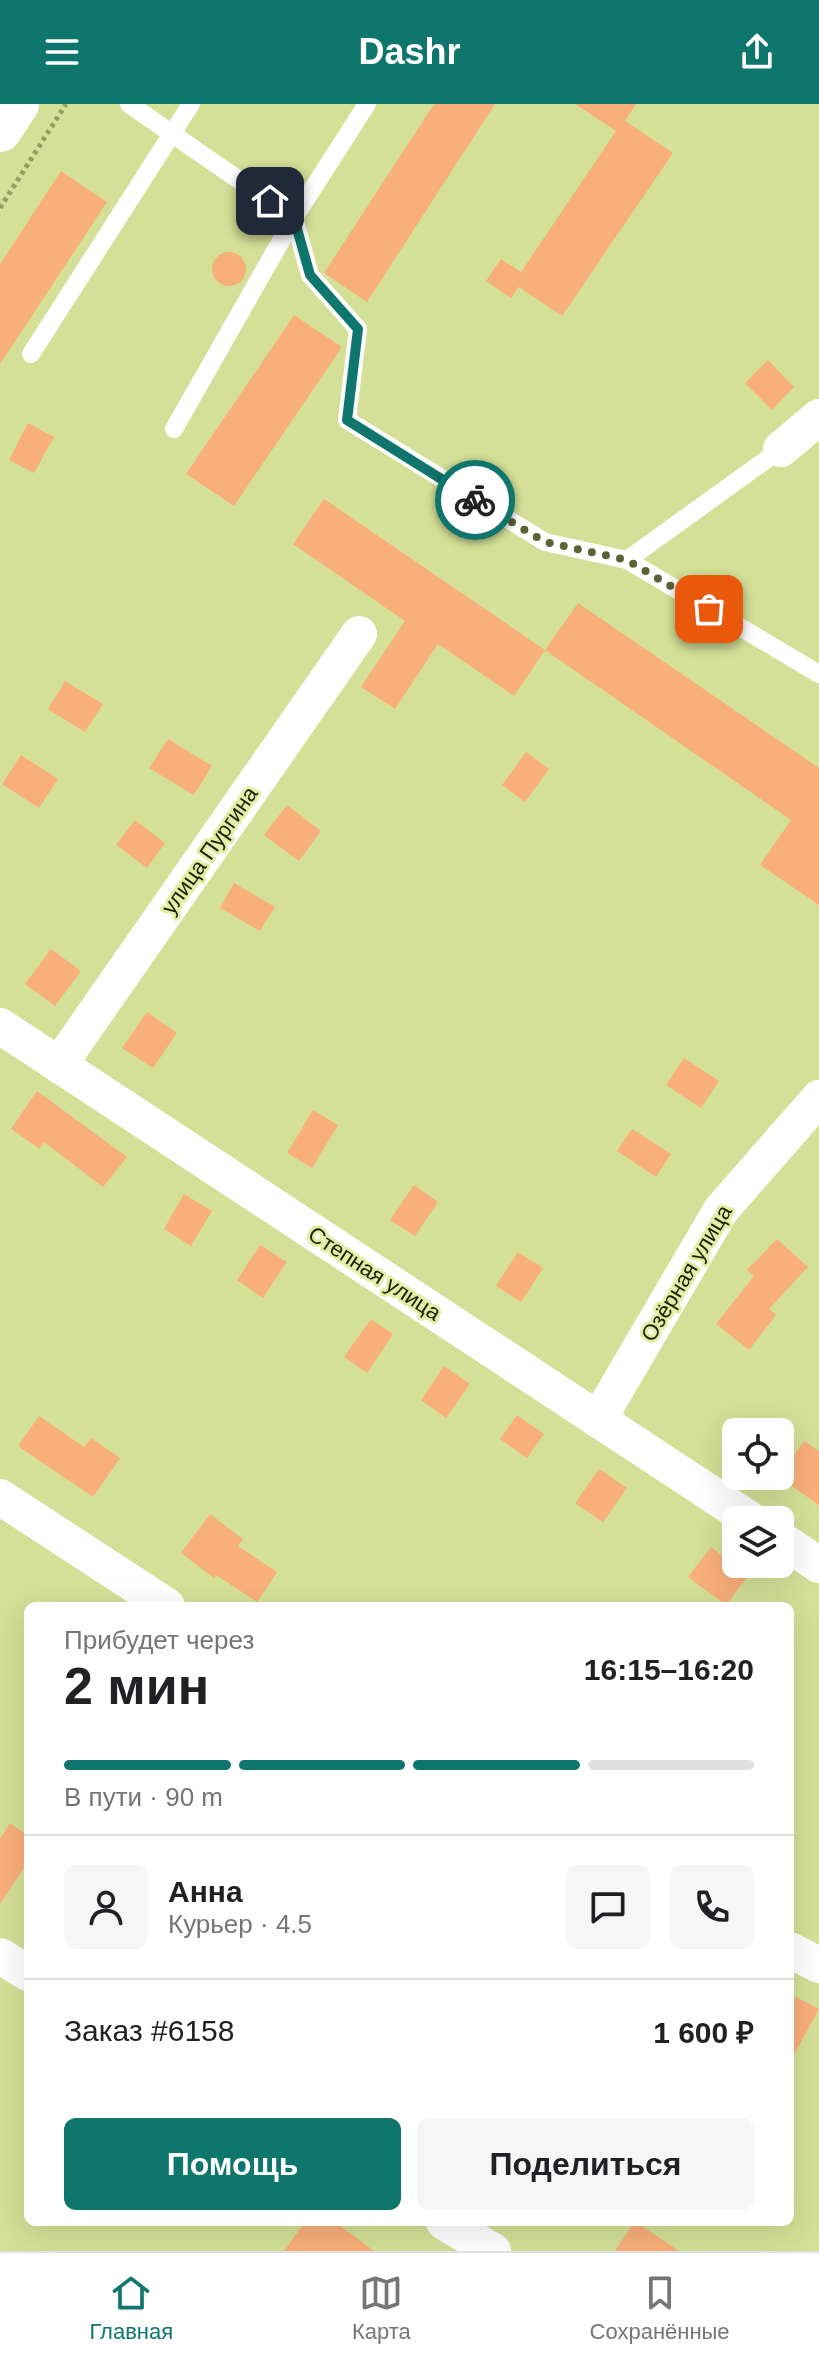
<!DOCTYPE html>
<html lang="ru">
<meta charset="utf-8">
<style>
body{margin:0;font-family:Arial,sans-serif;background:#f6f6f6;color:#202124;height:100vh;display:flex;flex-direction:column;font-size:30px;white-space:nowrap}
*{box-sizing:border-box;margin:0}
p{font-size:26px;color:#757577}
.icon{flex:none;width:44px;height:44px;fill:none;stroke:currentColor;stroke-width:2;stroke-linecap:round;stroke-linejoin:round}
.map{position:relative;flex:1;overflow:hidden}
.sheet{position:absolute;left:24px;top:1498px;width:770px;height:624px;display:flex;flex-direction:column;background:#fff;border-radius:12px;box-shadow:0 8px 32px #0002}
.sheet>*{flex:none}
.buttons{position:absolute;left:722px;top:1314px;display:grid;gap:16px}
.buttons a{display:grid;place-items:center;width:72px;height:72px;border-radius:12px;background:#fff;box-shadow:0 8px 32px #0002;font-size:40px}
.pin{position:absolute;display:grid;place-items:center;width:68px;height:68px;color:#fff;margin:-34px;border-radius:16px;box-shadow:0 4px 12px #0006}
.courier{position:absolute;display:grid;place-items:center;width:80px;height:80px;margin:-40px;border:6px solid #0f766e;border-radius:50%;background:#fff;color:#222;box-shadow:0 2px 10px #0007}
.summary em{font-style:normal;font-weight:700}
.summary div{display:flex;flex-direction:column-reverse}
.summary{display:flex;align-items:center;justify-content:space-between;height:136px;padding:0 40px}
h1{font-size:52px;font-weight:700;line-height:60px}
.bar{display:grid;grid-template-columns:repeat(4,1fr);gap:12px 8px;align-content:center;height:96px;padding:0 40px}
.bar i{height:10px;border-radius:6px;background:#e0e0e0}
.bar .selected{background:#0f766e}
.bar p{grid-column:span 4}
.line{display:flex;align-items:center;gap:20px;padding:0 40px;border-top:2px solid #e0e0e0}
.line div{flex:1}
.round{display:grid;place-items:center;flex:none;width:84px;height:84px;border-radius:12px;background:#f6f6f6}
.cta{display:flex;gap:16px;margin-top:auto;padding:16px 40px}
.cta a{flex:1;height:92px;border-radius:12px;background:#0f766e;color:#fff;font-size:32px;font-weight:700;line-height:92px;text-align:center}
.cta a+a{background:#f6f6f6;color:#202124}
header{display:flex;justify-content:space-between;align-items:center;height:104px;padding:0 40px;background:#0f766e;color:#fff;font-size:36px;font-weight:700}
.dock{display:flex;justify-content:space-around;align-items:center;height:112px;border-top:2px solid #e0e0e0;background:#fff;font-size:22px;color:#757577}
.dock a{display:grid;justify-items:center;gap:4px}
.dock .selected{color:#0f766e}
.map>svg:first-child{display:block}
.building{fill:#f9af7a}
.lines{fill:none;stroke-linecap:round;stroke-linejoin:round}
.path{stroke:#939d63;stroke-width:5;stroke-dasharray:4 4;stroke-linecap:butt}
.lane{stroke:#fff;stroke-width:18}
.street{stroke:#fff;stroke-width:36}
.secondary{stroke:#fff;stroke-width:44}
.done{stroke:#5c6337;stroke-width:8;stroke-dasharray:0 14.4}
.route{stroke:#0f766e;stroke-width:10}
.labels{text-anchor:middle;stroke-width:6;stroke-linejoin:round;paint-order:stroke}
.street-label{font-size:22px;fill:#1c2003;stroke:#e1eea4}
</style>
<header><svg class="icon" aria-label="menu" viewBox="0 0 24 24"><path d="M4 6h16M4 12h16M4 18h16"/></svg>Dashr<svg class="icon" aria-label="share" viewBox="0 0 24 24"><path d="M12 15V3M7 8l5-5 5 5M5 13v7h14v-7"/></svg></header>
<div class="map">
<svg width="819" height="2147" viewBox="0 0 819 2147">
<rect width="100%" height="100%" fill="#d4e097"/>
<g class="building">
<path d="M434,0H495L367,198L324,169Z"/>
<path d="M575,0H636L625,17L673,49L562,212L519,183L511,194L486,177L501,155L521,168L616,27Z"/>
<path d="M61,67L107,98L0,260V160Z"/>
<circle cx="229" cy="165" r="17"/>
<path d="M294,211L342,243L234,402L186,370Z"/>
<path d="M768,256L794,283L772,306L745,279Z"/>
<path d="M28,319L54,333L34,369L9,356Z"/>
<path d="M324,395L545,546L514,592L438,540L395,605L361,583L405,517L293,440Z"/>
<path d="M578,499L819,664V801L760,761L791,716L545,546Z"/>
<path d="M65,577L103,600L85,628L48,605Z"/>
<path d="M168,635L212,662L194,691L149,664Z"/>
<path d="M526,648L549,665L525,698L502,681Z"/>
<path d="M21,651L58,675L39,704L2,680Z"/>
<path d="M287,701L321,727L299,757L264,731Z"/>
<path d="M135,716L165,739L147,764L116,741Z"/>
<path d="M234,779L275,803L260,827L220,804Z"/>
<path d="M51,845L81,867L55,902L25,880Z"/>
<path d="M147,908L177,929L153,964L122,944Z"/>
<path d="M684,954L719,977L701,1004L666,981Z"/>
<path d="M37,987L127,1053L103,1083L44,1038L40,1045L11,1025Z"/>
<path d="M313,1006L338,1021L312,1064L287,1049Z"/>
<path d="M632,1025L671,1050L656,1073L617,1047Z"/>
<path d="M414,1081L438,1098L415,1132L390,1116Z"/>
<path d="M184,1090L212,1107L191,1142L164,1125Z"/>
<path d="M777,1135L808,1163L769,1205L776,1211L749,1246L716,1220L754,1172L747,1166Z"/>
<path d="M260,1141L287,1158L263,1194L237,1176Z"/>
<path d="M518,1148L543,1164L521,1198L496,1182Z"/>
<path d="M371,1215L393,1230L367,1269L344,1253Z"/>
<path d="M444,1262L470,1280L446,1314L421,1296Z"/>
<path d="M517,1311L544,1330L527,1354L500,1335Z"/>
<path d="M39,1312L84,1343L91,1334L120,1354L93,1393L18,1342Z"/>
<path d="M804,1337L819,1347V1401L779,1373Z"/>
<path d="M599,1365L627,1384L603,1418L575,1399Z"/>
<path d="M210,1410L243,1435L238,1442L277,1468L257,1498L216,1471L214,1474L181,1449Z"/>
<path d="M711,1443L748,1472L726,1501L688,1473Z"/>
<path d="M10,1719L28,1732V1758L0,1800V1735Z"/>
<path d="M790,1890L819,1905L790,1958Z"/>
<path d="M305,2118H335L374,2147H284Z"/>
<path d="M634,2118H636L679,2147H615Z"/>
</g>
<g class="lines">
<path class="path" d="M0,104L66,0"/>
<g class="lane">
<path d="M129,0L294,114L310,171L358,225L347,316L545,438L627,456L781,345"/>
<path d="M31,250L191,0"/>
<path d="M174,325L294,114L367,0"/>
<path d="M627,456L819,570"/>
</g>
<g class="street">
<path d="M781,345L819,313"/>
<path d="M0,922L751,1416"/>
<path d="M59,961L359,530"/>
<path d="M598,1316L721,1106L819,994"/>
<path d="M0,1393L167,1502"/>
<path d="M780,1435L819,1461"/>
<path d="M790,1846L819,1861"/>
<path d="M0,1852L28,1869"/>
<path d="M444,2118L493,2147"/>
</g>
<path class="secondary" d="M0,26L17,0"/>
</g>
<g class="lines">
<path class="done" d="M475,396L545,438L627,456L709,505"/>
<path class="route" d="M270,97L294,114L310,171L358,225L347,316L475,396"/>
</g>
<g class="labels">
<g class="street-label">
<text transform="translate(209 746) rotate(-55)" y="8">улица Пургина</text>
<text transform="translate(375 1169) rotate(33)" y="8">Степная улица</text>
<text transform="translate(686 1169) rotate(-59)" y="8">Озёрная улица</text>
</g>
</g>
</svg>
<div class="buttons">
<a><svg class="icon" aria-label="locate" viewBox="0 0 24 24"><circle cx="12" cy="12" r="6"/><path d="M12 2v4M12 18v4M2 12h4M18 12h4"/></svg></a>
<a><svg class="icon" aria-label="layers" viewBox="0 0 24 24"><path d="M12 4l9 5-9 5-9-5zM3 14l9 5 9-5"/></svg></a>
</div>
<div class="pin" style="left:709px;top:505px;background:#ea580c"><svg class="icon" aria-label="bag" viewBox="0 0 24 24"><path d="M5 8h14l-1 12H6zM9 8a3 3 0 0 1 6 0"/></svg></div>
<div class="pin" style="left:270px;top:97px;background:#1f2937"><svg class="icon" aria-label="home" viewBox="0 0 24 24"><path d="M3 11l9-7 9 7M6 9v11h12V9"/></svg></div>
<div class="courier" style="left:475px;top:396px"><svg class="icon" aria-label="bike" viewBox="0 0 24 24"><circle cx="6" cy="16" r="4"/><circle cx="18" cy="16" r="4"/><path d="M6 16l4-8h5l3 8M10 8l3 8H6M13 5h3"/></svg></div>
<section class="sheet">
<div class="summary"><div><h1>2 мин</h1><p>Прибудет через</p></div><em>16:15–16:20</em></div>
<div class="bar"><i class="selected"></i><i class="selected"></i><i class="selected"></i><i></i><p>В пути · 90 m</p></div>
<div class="line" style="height:144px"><a class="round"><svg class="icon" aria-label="person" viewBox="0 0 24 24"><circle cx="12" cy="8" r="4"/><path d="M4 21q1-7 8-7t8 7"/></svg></a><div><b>Анна</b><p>Курьер · 4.5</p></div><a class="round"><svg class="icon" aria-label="chat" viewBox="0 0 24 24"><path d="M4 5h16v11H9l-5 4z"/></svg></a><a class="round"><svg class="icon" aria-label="phone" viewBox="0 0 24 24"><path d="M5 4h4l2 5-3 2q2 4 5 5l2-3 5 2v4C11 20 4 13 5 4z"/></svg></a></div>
<div class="line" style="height:104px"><div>Заказ #6158</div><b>1 600 ₽</b></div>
<div class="cta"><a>Помощь</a><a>Поделиться</a></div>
</section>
</div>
<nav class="dock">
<a class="selected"><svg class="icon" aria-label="home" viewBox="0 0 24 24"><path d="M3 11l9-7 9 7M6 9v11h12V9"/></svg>Главная</a>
<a><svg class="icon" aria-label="map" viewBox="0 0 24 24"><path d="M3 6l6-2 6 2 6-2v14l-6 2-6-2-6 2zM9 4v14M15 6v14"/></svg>Карта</a>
<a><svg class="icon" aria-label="saved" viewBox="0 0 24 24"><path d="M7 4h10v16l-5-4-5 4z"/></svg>Сохранённые</a>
</nav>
